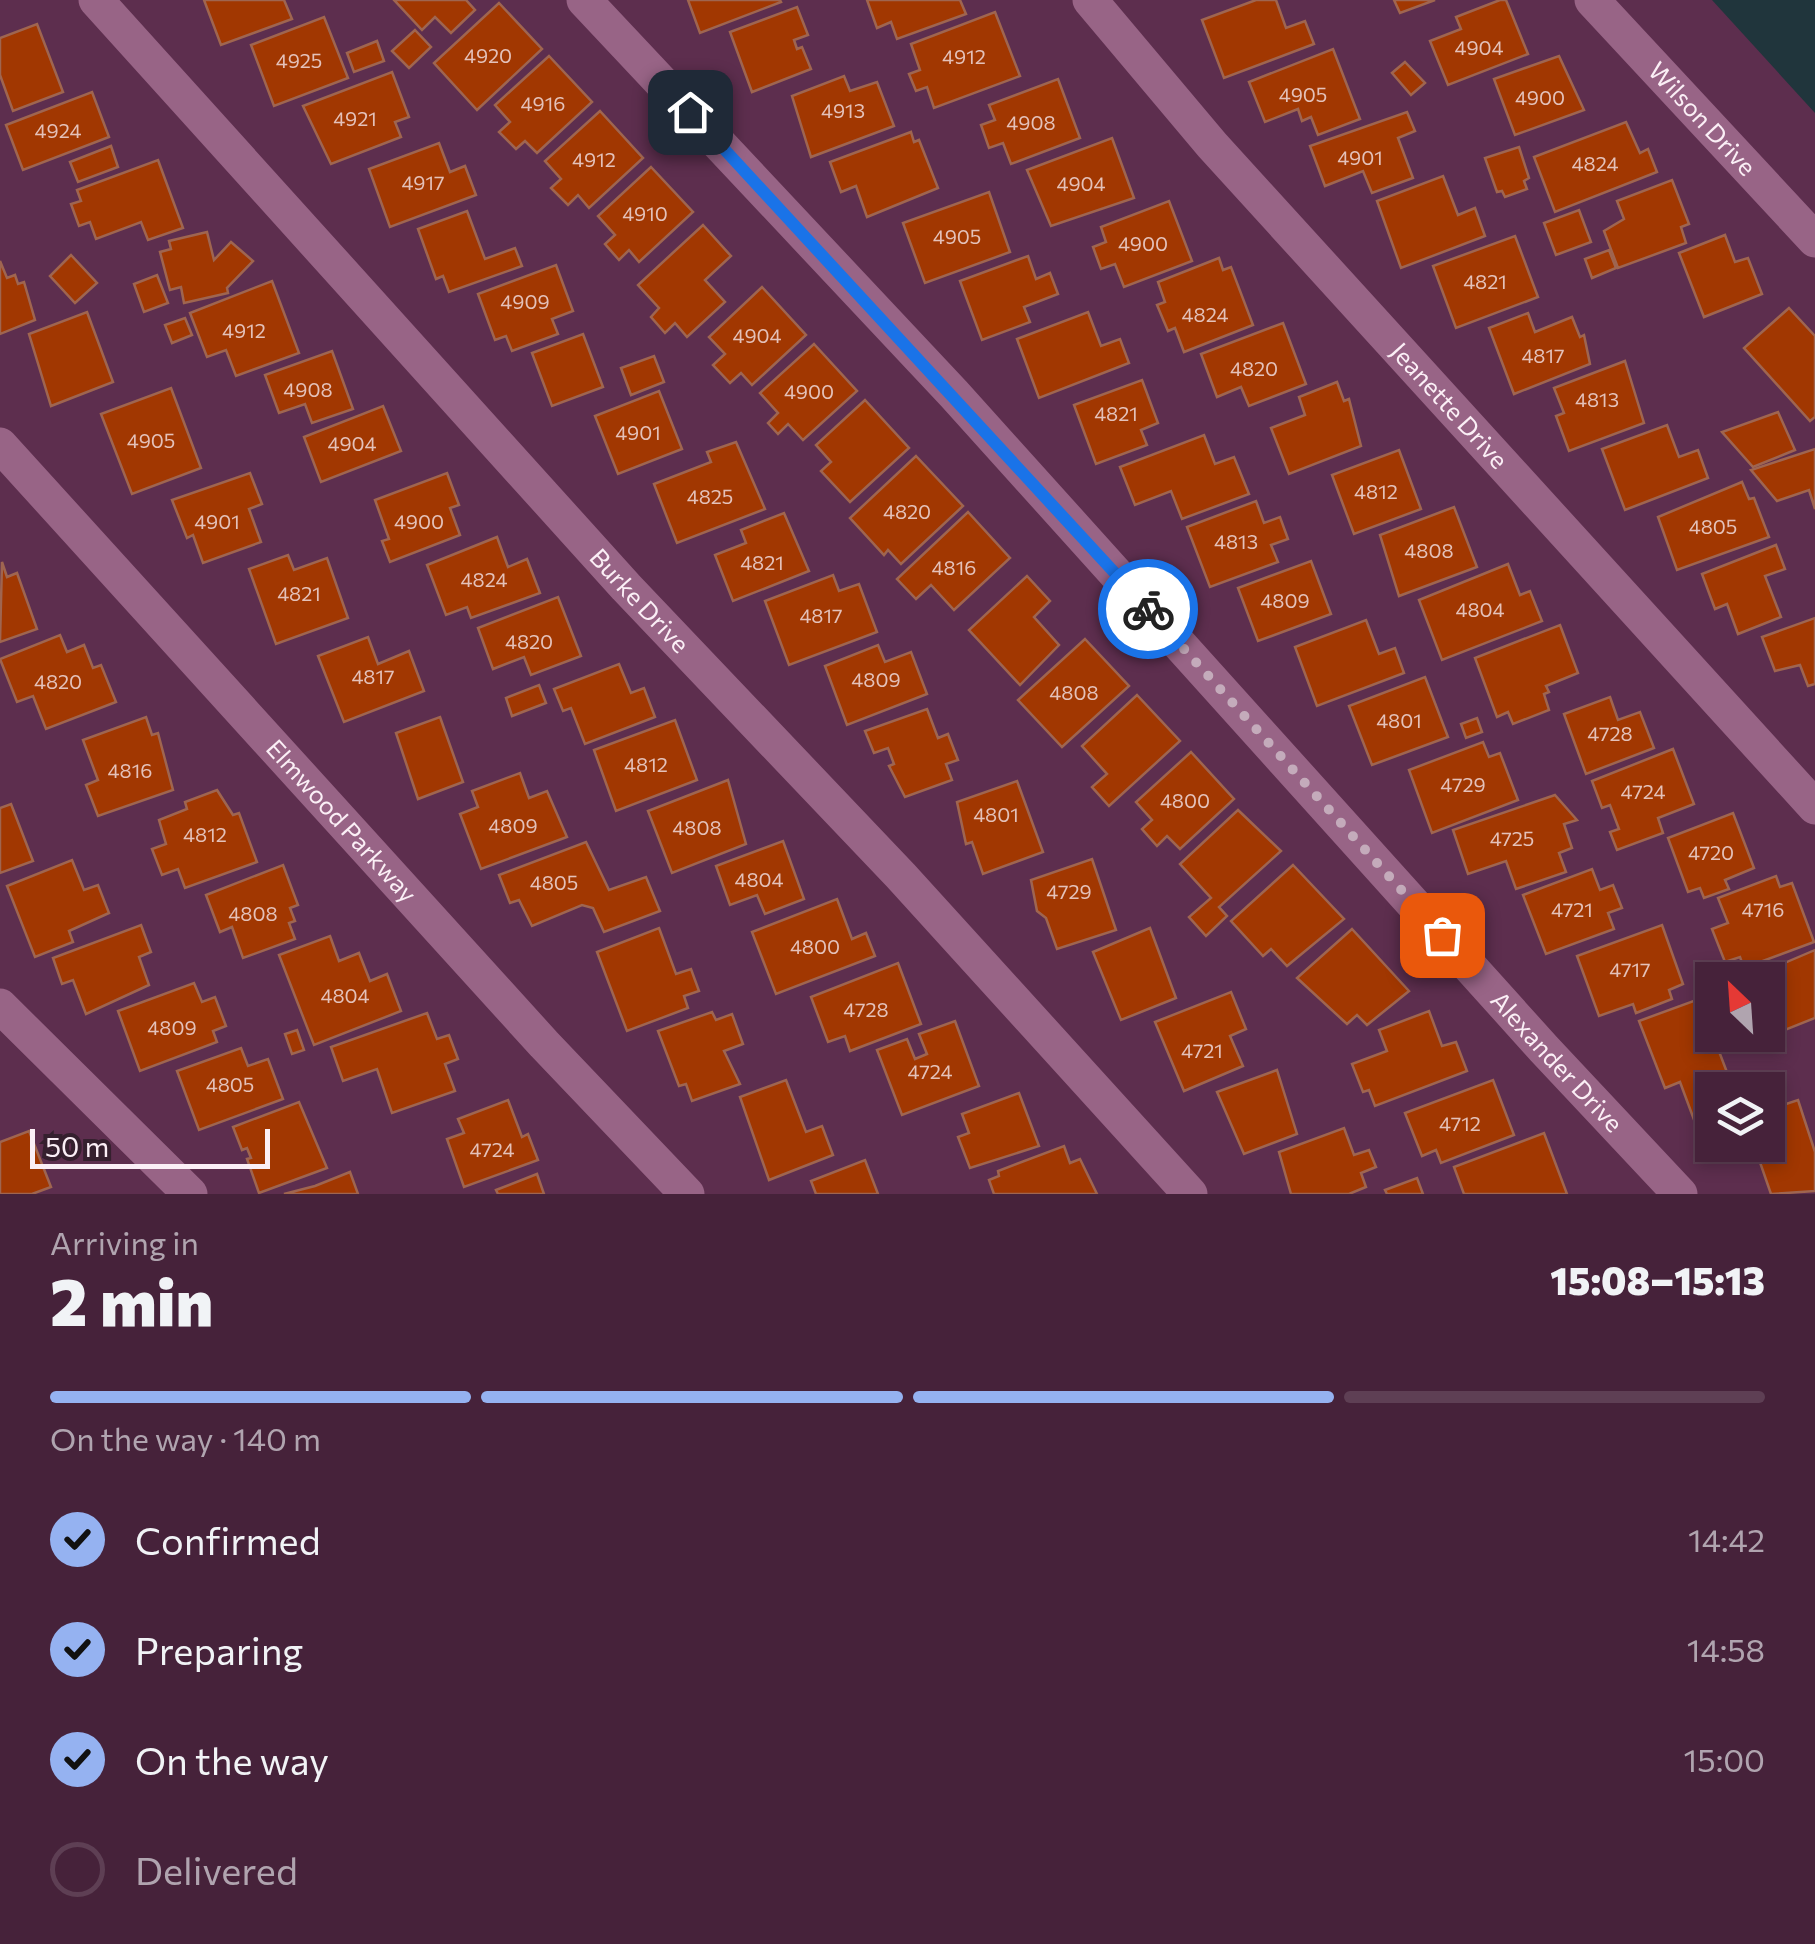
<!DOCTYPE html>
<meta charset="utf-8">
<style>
body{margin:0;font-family:Commissioner,sans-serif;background:#502f45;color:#f1f3f6;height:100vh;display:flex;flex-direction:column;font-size:38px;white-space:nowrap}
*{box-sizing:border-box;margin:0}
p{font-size:32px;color:#b0a4af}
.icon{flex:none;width:55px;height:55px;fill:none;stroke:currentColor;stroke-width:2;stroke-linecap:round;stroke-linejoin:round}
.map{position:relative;height:1194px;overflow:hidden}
.drawer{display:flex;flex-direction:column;background:#46223a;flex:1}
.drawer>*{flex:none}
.needle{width:65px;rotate:335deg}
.tools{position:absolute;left:1695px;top:962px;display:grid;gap:20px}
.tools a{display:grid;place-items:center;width:90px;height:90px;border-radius:0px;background:#46223a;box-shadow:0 5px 15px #0003,0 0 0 2px #5e3f54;font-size:50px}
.scale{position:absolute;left:30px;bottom:25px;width:240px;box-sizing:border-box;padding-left:10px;border:5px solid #fbeff6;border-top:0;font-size:28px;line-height:35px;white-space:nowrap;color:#fbeff6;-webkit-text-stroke:8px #35202e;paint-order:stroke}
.pin{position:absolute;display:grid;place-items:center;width:85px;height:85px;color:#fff;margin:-42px;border-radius:20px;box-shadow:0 5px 15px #0006}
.courier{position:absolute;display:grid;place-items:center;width:100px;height:100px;margin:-50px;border:8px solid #1a73e8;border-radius:50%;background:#fff;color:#222;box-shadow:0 2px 12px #0007}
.summary em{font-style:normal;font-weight:800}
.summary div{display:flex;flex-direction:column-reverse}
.summary{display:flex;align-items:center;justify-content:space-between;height:170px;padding:0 50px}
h1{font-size:65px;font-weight:800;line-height:75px}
.bar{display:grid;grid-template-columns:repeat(4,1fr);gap:15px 10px;align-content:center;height:120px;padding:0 50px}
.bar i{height:12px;border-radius:8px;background:#5e3f54}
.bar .active{background:#95b2f1}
.bar p{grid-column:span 4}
ol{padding:0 50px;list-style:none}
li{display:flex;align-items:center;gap:30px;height:110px}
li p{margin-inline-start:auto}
li .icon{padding:10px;border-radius:50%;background:#95b2f1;color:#111;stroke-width:4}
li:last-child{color:#b0a4af}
li i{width:55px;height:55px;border:5px solid #5e3f54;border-radius:50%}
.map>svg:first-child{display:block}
.water{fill:#20353c}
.building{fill:#a13701;stroke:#9f6550;stroke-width:2.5}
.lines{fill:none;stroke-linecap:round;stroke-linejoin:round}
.minor{stroke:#986486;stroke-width:35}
.done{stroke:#c4abbb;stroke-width:10;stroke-dasharray:0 18}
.route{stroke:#1a73e8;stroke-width:12}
.labels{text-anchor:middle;stroke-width:9;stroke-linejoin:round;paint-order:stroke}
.number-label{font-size:20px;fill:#e4c1b9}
.street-label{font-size:25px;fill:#fbeff6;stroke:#35202e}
</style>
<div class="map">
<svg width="1815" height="1194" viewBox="0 0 1815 1194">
<rect width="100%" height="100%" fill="#5d2e4e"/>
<path class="water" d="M1712,0H1815V113Z"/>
<g class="building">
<path d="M204,0H284L292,19L221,45Z"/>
<path d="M394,0H466L475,10L451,33L435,17L422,30Z"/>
<path d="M688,0H780L781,2L700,33Z"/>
<path d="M867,0H960L966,14L897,39L891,22L877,28Z"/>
<path d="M1256,0H1276L1286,28L1305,21L1314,44L1224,78L1202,20Z"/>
<path d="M1394,0H1435L1400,13Z"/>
<path d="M1500,0H1506L1528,54L1448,85L1430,41L1461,29L1456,17Z"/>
<path d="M499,3L542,49L477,110L434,63Z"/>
<path d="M797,7L808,35L794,40L797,49L802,47L811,69L752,92L730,32Z"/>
<path d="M995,12L1020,76L934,108L927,87L916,91L909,74L920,70L911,44Z"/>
<path d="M324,17L348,78L274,106L251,45Z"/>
<path d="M37,24L63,92L13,111L0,75V38Z"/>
<path d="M415,30L431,47L409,68L392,51Z"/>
<path d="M377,41L384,61L354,72L347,53Z"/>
<path d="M1333,49L1360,119L1318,135L1311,117L1302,121L1298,109L1265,122L1249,82Z"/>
<path d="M549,56L592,102L537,153L525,141L516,149L499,132L510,122L495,105Z"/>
<path d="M1559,56L1584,110L1515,135L1494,79Z"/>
<path d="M1405,62L1425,83L1411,95L1392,73Z"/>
<path d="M392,72L409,117L395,122L401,137L331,164L303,106Z"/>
<path d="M844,76L850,91L877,82L894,126L811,157L792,96Z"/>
<path d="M1058,79L1080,138L1011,164L1003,143L989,148L981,125L995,120L989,105Z"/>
<path d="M92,92L109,137L23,170L6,125Z"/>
<path d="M600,111L643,158L589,208L578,195L568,205L551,188L561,179L545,161Z"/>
<path d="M1407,112L1415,131L1398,138L1413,178L1372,193L1363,171L1325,186L1310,146Z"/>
<path d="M1626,122L1640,153L1648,149L1657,172L1555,212L1534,157Z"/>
<path d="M911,132L914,142L919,140L938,188L867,217L856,186L841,192L830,162Z"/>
<path d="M1112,138L1134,198L1051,226L1027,170Z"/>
<path d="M439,143L450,172L465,166L476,195L390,227L369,169Z"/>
<path d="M111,146L118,167L78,182L70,162Z"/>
<path d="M1519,147L1529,178L1524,181L1527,189L1505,197L1502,191L1497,192L1485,158Z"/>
<path d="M158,160L183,228L148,240L141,222L96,239L90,222L79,226L71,204L81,201L77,190Z"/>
<path d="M651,167L693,212L639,262L629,250L619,260L605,244L615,235L598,216Z"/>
<path d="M1443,176L1458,215L1475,208L1485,236L1401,268L1377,201Z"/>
<path d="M1672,180L1689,224L1681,227L1686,243L1618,268L1604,231L1624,219L1617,201Z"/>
<path d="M989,192L1010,252L925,283L903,223Z"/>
<path d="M1169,201L1192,261L1124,287L1115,264L1101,269L1093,247L1106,242L1101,227Z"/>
<path d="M1579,210L1591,242L1556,255L1544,223Z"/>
<path d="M467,211L485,259L515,248L522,266L449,292L443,276L436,279L418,229Z"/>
<path d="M703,225L731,256L705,280L725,302L687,337L675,323L665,333L651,317L659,308L638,285Z"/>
<path d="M207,232L214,260L231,242L253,261L227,288L228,293L184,303L181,287L170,290L160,252L171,249L169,241Z"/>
<path d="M1725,235L1735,262L1748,258L1762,294L1704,317L1679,253Z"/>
<path d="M1515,236L1538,297L1456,328L1433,266Z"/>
<path d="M1609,250L1616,268L1592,278L1585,259Z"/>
<path d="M71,255L97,283L75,303L50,276Z"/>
<path d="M1028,256L1036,279L1050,273L1058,294L1024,307L1030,322L982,340L960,281Z"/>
<path d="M1219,258L1223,270L1231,267L1253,325L1184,352L1175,328L1168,331L1157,305L1165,302L1158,282Z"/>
<path d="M0,261L7,278L15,275L18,284L24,282L35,320L0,334Z"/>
<path d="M556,265L573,311L552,319L558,334L512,351L506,336L495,340L478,294Z"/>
<path d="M157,275L168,303L144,312L134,284Z"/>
<path d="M272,281L299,353L236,376L226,350L207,357L190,313Z"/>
<path d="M762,287L806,335L752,385L741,373L730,383L713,365L725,354L709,337Z"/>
<path d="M1789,308L1815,336V417L1810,421L1744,348Z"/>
<path d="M87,312L113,382L51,406L29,334Z"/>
<path d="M1088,312L1101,346L1120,339L1129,363L1039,398L1017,339Z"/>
<path d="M1528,313L1535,332L1572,317L1580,337L1584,335L1590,364L1514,394L1489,328Z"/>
<path d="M185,318L192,335L172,343L165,325Z"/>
<path d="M1283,323L1306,384L1249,406L1241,387L1217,397L1201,354Z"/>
<path d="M583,334L603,387L552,406L532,353Z"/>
<path d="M814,344L857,391L803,440L788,424L778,434L768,423L778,413L760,393Z"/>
<path d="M332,351L353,409L312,423L305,404L279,413L265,375Z"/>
<path d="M654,356L664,382L631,395L621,368Z"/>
<path d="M1625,361L1644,423L1569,451L1556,416L1564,413L1554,388Z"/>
<path d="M1142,380L1158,423L1141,430L1147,445L1096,464L1074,405Z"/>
<path d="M1337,382L1344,401L1349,399L1361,446L1289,474L1271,428L1305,415L1299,397Z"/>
<path d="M171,388L201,468L132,494L101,414Z"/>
<path d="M659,391L682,449L618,474L595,416Z"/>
<path d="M865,400L909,448L850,502L821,471L831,462L816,445Z"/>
<path d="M383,406L401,451L321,482L304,437Z"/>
<path d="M1778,412L1795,450L1753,467L1722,432Z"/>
<path d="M1667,425L1679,457L1698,450L1708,478L1625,510L1602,449Z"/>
<path d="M1204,435L1215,464L1234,457L1249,494L1182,519L1171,491L1135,505L1120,467Z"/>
<path d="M736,442L765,509L677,543L654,484L711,462L707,452Z"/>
<path d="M1815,449V509L1809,490L1777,501L1751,470Z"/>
<path d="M1399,450L1421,509L1354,534L1332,475Z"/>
<path d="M916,456L963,506L901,564L888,550L884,555L850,518Z"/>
<path d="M250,473L262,504L249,509L261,542L203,563L193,535L187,538L172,500Z"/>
<path d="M447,473L459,505L450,508L460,535L390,562L382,541L389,539L375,500Z"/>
<path d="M1742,482L1749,499L1754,498L1769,537L1677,570L1658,517Z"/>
<path d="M1256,501L1264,523L1280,517L1288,539L1271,545L1278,562L1210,587L1187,527Z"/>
<path d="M1454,507L1477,567L1399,596L1380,535Z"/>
<path d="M968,512L1010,558L954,610L931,585L916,599L897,579Z"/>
<path d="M784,513L809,571L733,601L715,555L746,543L741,530Z"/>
<path d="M497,537L508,567L527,559L540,593L471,618L467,607L446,615L427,565Z"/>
<path d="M1776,545L1785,569L1765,576L1781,617L1738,634L1727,604L1715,609L1702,574Z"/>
<path d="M288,555L294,570L327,558L348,618L276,644L249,569Z"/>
<path d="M1311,561L1331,614L1258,641L1238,588Z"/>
<path d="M2,562L7,577L17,573L37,629L0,642Z"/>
<path d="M1508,564L1520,595L1530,591L1542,621L1442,660L1419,600Z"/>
<path d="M833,575L839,591L859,584L877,632L789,665L765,601Z"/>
<path d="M1027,576L1050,601L1034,617L1059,645L1020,685L969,630Z"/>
<path d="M558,597L581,656L531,675L524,657L493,669L478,628Z"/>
<path d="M1815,618V684L1808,686L1800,665L1775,671L1762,637Z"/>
<path d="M1366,620L1379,654L1395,648L1404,673L1317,706L1295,647Z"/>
<path d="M1560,625L1578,673L1546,686L1549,692L1544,694L1549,710L1513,724L1508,712L1497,717L1475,658Z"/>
<path d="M60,635L67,652L84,645L93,668L101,665L116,702L46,729L33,696L17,702L0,659Z"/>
<path d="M368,637L378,664L409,651L424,691L344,722L318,656Z"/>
<path d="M1085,639L1129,686L1062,747L1018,700Z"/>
<path d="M878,645L885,662L911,652L927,694L847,725L825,666Z"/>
<path d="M619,664L631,693L644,688L655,717L585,744L571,708L563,711L554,689Z"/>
<path d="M1425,677L1448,737L1372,765L1349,706Z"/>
<path d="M539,685L546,703L512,716L506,698Z"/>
<path d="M1137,695L1180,741L1109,806L1092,787L1107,774L1082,746Z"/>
<path d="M1610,697L1618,720L1640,712L1654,748L1586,774L1564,714Z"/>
<path d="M927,709L938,738L948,734L958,760L946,764L952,780L905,797L889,766L894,764L888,748L874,753L865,731Z"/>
<path d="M146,717L152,735L158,733L173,790L98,816L86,785L98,780L83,740Z"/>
<path d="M440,717L463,782L418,799L396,733Z"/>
<path d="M1477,718L1482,732L1466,738L1461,724Z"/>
<path d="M675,720L697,780L616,811L594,750Z"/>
<path d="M1483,742L1489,757L1500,753L1518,800L1432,833L1409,770Z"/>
<path d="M1673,749L1694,804L1658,818L1663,833L1617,850L1610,832L1619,829L1610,805L1602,808L1592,781Z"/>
<path d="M1191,752L1234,799L1180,849L1167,836L1157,846L1142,829L1152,820L1136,802Z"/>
<path d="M520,773L529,798L547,791L567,837L481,869L460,814L478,807L472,791Z"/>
<path d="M728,780L746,844L672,873L648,811Z"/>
<path d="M1017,781L1043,852L983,874L972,842L966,844L957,802Z"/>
<path d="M217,790L233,815L239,813L257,862L185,888L178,869L162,875L152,849L166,844L159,820L187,809L185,802Z"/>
<path d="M1555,795L1577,820L1564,824L1572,848L1559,853L1566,872L1516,889L1506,861L1468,874L1453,830Z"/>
<path d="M11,804L33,861L0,873V808Z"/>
<path d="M1238,810L1281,851L1219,907L1227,916L1206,936L1189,917L1211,898L1180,864Z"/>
<path d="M1733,813L1754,868L1725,880L1729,889L1704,898L1700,888L1688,892L1668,838Z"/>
<path d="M783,841L804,899L765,914L757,895L730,905L716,866Z"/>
<path d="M586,842L609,890L646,877L660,911L604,932L593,908L582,905L532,926L519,900L510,903L499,875Z"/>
<path d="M1092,859L1116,930L1057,949L1046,918L1037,911L1031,880Z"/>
<path d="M72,860L84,890L98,885L109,913L69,931L73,942L35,957L7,886Z"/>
<path d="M283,865L298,905L290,908L295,921L289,923L295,939L243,958L232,927L220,932L206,895Z"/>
<path d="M1293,865L1344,919L1287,966L1271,949L1263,956L1231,921Z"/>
<path d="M1592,869L1600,890L1613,885L1622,908L1608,913L1614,929L1546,954L1523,895Z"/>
<path d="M1776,876L1780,887L1792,883L1814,942L1744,968L1740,957L1725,962L1712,929L1728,923L1718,898Z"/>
<path d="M837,899L852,939L866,933L875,956L776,994L752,932Z"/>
<path d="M141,925L151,952L139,957L149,985L86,1014L73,980L62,984L53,958Z"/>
<path d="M1662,925L1683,984L1669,990L1672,999L1636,1013L1633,1004L1599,1016L1577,956Z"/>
<path d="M659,928L676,974L691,969L699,991L684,996L688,1008L627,1031L597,952Z"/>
<path d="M1150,928L1176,998L1121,1020L1093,952Z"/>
<path d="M1352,929L1409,991L1367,1025L1357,1015L1347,1024L1297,978Z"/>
<path d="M330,936L339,961L359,953L370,981L387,974L401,1011L314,1045L279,955Z"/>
<path d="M1815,950V1018L1785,1030L1761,973Z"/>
<path d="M898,963L921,1024L850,1051L845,1036L828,1042L811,997Z"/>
<path d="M194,983L202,1002L215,997L226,1026L213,1031L217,1042L140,1071L118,1011Z"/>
<path d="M1231,992L1246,1029L1230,1036L1243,1066L1184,1091L1155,1022Z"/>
<path d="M1699,999L1733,1088L1758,1078L1762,1090H1712V1118L1696,1125L1680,1082L1665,1088L1639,1021Z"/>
<path d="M1429,1011L1442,1046L1456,1042L1467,1071L1375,1106L1369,1090L1363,1092L1352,1064L1387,1051L1379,1030Z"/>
<path d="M712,1012L716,1020L732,1014L743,1044L724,1051L740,1084L692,1101L686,1084L679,1086L658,1031Z"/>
<path d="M427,1013L437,1039L449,1035L458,1059L445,1064L455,1091L392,1113L377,1069L343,1081L331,1047Z"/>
<path d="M955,1021L979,1086L902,1115L877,1050L907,1039L915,1059L927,1054L919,1034Z"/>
<path d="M297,1030L304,1050L292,1054L285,1034Z"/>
<path d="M241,1048L248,1066L268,1059L283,1099L199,1130L177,1071Z"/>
<path d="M1277,1070L1297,1134L1244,1154L1217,1092Z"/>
<path d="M786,1080L806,1132L822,1126L833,1155L769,1180L740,1097Z"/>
<path d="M1493,1080L1514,1135L1441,1163L1436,1150L1422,1156L1405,1113Z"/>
<path d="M1019,1093L1039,1146L970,1168L958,1137L969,1133L962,1114Z"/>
<path d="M508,1100L522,1137L528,1134L538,1160L464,1187L447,1139L464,1133L458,1119Z"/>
<path d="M1798,1100L1815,1152V1191L1771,1194L1754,1145H1768V1110Z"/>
<path d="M299,1102L327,1168L259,1193L247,1159L251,1158L247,1148L242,1150L233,1127Z"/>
<path d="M1344,1128L1354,1155L1369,1150L1376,1167L1361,1173L1366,1187L1349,1194H1291L1279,1152Z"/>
<path d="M29,1131L51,1187L32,1194H0V1142Z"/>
<path d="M1544,1133L1567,1194H1464L1454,1167Z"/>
<path d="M1064,1146L1070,1163L1080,1159L1097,1194H994L989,1180L999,1176L998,1171Z"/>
<path d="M865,1160L878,1194H816L811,1181Z"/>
<path d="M350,1172L358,1194H284L315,1186Z"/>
<path d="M537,1174L544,1194H498L496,1190Z"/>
<path d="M1417,1178L1423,1194H1387L1385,1190Z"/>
</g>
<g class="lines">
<g class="minor">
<path id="s1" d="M96,0L626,587L901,876L1190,1194"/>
<path id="s2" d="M584,0L954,394L1544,1049L1680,1194"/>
<path id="s3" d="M1090,0L1212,145L1815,807"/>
<path id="s4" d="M1592,0L1815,240"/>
<path id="s5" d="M0,445L544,1044L687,1194"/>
<path d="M0,1006L190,1194"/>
</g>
</g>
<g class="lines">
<path class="done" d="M1148,609L1442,935"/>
<path class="route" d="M690,112L1148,609"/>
</g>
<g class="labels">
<g class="number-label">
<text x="1479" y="55">4904</text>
<text x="488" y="63">4920</text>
<text x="964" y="64">4912</text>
<text x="299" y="68">4925</text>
<text x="1303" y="102">4905</text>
<text x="1540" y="105">4900</text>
<text x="543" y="111">4916</text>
<text x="843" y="118">4913</text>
<text x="355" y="126">4921</text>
<text x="1031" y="130">4908</text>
<text x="58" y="138">4924</text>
<text x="1360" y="165">4901</text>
<text x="594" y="167">4912</text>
<text x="1595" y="171">4824</text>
<text x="423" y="190">4917</text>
<text x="1081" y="191">4904</text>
<text x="645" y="221">4910</text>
<text x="957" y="244">4905</text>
<text x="1143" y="251">4900</text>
<text x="1485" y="289">4821</text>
<text x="525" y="309">4909</text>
<text x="1205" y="322">4824</text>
<text x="244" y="338">4912</text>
<text x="757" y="343">4904</text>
<text x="1543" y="363">4817</text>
<text x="1254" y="376">4820</text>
<text x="308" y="397">4908</text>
<text x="809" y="399">4900</text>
<text x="1597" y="407">4813</text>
<text x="1116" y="421">4821</text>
<text x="638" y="440">4901</text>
<text x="151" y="448">4905</text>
<text x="352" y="451">4904</text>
<text x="1376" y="499">4812</text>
<text x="710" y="504">4825</text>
<text x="907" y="519">4820</text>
<text x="217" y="529">4901</text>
<text x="419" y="529">4900</text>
<text x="1713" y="534">4805</text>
<text x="1236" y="549">4813</text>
<text x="1429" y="558">4808</text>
<text x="762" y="570">4821</text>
<text x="954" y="575">4816</text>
<text x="484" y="587">4824</text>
<text x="299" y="601">4821</text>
<text x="1285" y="608">4809</text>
<text x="1480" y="617">4804</text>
<text x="821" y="623">4817</text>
<text x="529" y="649">4820</text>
<text x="373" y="684">4817</text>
<text x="876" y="687">4809</text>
<text x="58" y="689">4820</text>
<text x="1074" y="700">4808</text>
<text x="1399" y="728">4801</text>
<text x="1610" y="741">4728</text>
<text x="646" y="772">4812</text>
<text x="130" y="778">4816</text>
<text x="1463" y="792">4729</text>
<text x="1643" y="799">4724</text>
<text x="1185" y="808">4800</text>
<text x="996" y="822">4801</text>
<text x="513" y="833">4809</text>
<text x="697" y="835">4808</text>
<text x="205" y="842">4812</text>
<text x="1512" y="846">4725</text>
<text x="1711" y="860">4720</text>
<text x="759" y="887">4804</text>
<text x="554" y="890">4805</text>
<text x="1069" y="899">4729</text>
<text x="1572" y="917">4721</text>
<text x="1763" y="917">4716</text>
<text x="253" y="921">4808</text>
<text x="815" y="954">4800</text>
<text x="1630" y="977">4717</text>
<text x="345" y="1003">4804</text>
<text x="866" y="1017">4728</text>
<text x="172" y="1035">4809</text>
<text x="1202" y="1058">4721</text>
<text x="930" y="1079">4724</text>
<text x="230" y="1092">4805</text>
<text x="1460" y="1131">4712</text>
<text x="492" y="1157">4724</text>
</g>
<g class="street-label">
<text dy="9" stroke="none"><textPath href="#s4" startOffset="162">Wilson Drive</textPath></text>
<text dy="9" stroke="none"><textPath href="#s3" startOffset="542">Jeanette Drive</textPath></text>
<text dy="9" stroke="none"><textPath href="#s1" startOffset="810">Burke Drive</textPath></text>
<text dy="9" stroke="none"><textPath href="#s5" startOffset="508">Elmwood Parkway</textPath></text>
<text dy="9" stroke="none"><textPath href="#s2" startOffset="1440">Alexander Drive</textPath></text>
</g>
</g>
</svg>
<div class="tools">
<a><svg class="needle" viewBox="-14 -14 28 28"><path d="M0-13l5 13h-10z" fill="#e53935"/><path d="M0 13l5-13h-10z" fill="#b0a4af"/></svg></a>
<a><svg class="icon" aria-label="layers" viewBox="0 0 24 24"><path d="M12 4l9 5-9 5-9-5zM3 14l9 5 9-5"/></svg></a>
</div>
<div class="scale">50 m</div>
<div class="pin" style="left:1442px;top:935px;background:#ea580c"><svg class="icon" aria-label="bag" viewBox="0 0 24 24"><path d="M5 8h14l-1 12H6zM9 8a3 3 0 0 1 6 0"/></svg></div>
<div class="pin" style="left:690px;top:112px;background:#1f2937"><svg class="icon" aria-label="home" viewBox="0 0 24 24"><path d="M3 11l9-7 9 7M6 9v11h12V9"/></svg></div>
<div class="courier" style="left:1148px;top:609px"><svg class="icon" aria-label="bike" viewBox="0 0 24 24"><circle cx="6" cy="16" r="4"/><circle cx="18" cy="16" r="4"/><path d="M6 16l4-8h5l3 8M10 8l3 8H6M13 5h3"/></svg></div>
</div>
<section class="drawer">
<div class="summary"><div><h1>2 min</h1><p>Arriving in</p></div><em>15:08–15:13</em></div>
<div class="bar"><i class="active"></i><i class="active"></i><i class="active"></i><i></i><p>On the way · 140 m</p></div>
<ol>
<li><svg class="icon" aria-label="check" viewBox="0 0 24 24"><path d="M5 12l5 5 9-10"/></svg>Confirmed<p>14:42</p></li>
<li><svg class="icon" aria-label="check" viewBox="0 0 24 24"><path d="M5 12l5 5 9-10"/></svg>Preparing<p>14:58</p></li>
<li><svg class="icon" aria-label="check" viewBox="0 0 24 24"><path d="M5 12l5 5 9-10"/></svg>On the way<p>15:00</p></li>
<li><i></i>Delivered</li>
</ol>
</section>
